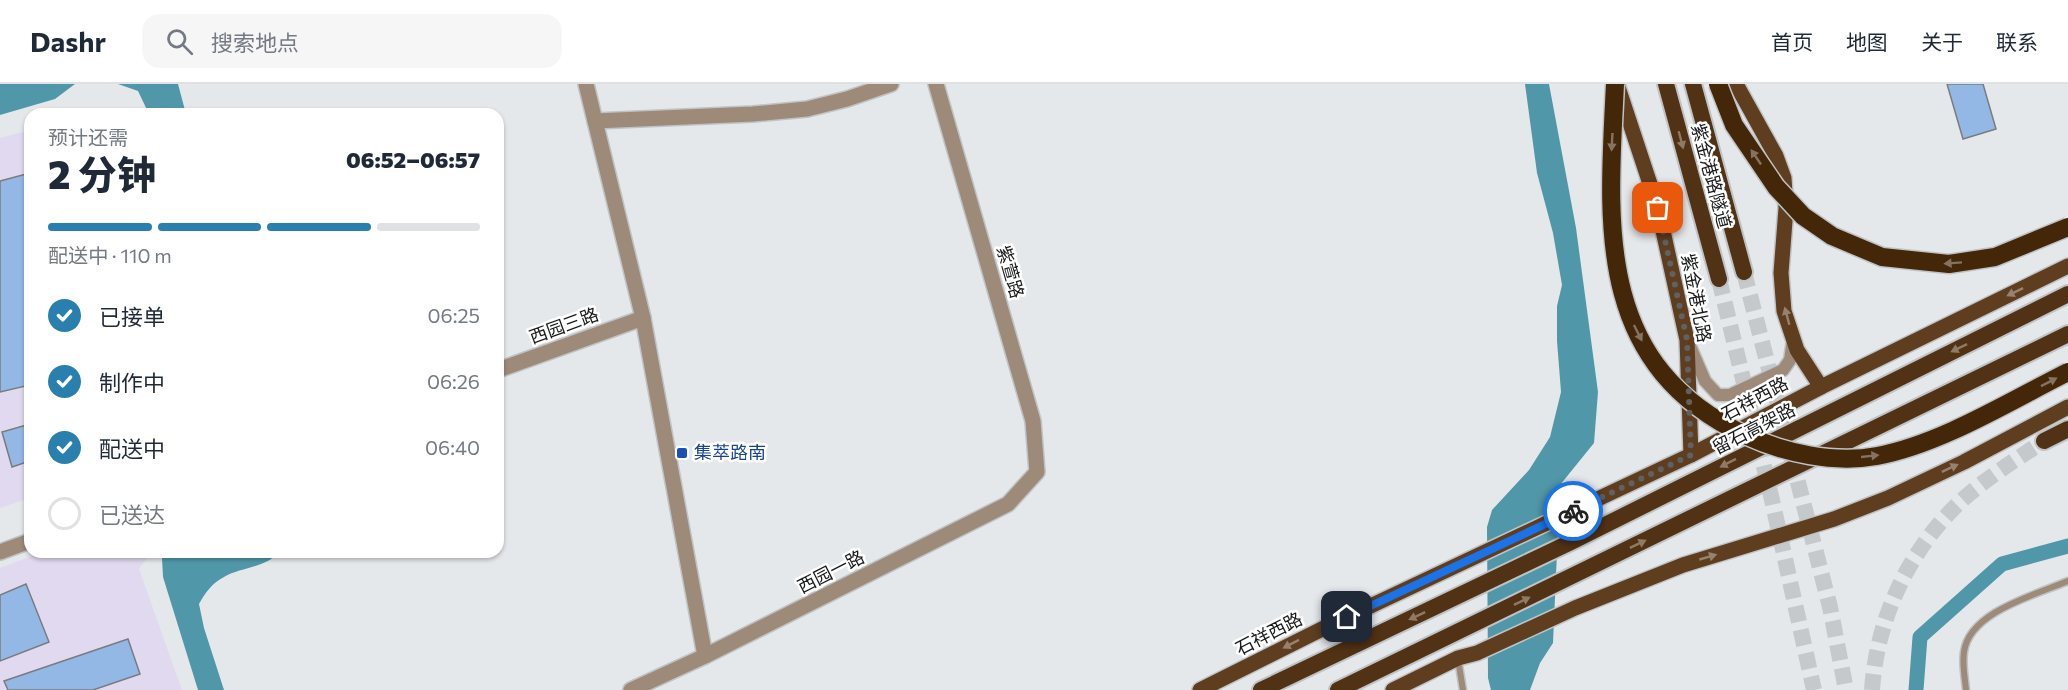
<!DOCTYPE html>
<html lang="zh">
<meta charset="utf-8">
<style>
body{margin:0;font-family:Commissioner,"Noto Sans SC",sans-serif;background:#f6f6f7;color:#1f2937;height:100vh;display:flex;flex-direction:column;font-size:22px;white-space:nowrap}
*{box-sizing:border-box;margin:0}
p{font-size:20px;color:#747a83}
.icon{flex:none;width:33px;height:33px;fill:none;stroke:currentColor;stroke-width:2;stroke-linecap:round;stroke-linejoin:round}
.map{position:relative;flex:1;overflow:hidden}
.details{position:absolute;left:24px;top:24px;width:480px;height:450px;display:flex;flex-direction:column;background:#fff;border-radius:18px;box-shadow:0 2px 4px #0004}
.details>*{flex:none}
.pin{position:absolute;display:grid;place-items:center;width:51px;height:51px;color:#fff;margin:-26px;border-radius:12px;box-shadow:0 3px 9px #0006}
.courier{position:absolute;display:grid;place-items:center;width:60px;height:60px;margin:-30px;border:4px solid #1a73e8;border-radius:50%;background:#fff;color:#222;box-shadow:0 2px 8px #0007}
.overview em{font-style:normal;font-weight:800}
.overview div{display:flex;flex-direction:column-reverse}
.overview{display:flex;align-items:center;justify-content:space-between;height:102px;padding:0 24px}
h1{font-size:39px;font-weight:800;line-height:45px}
.bar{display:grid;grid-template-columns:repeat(4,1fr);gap:9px 6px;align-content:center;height:72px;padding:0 24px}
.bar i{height:8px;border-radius:4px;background:#e0e1e3}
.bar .active{background:#2980af}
.bar p{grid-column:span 4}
ol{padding:0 24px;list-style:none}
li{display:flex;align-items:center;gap:18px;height:66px}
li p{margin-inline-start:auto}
li .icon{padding:6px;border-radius:50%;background:#2980af;color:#fff;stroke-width:4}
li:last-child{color:#747a83}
li i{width:33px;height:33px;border:3px solid #e0e1e3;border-radius:50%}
header{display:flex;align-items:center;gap:36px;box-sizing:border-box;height:84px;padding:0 30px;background:#fff;border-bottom:2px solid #e0e1e3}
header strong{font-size:28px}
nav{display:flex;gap:33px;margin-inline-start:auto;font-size:21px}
.search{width:420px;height:54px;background:#f6f6f7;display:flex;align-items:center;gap:15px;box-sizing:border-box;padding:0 21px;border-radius:18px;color:#747a83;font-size:22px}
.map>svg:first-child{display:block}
.industrial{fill:#e1d9ef}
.water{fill:#5098a9}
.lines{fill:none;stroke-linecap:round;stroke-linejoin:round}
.canal{stroke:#5098a9;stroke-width:15}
.building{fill:#94b8e5;stroke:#797c7f;stroke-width:1.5}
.trunk-tunnel{stroke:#c6c9cc;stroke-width:16;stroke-dasharray:16 8;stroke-linecap:butt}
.service-casing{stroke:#c0c3c5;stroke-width:9}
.minor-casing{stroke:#c0c3c5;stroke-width:15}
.tertiary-casing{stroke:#c0c3c5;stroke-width:18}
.primary-casing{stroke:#c0c3c5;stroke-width:18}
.trunk-casing{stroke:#c0c3c5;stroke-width:20}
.service{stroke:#9e8a79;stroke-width:6}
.minor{stroke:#9e8a79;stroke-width:12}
.tertiary{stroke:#9e8a79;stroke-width:15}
.primary{stroke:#5f3e20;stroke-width:15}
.trunk{stroke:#523214;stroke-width:16}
.motorway-bridge-casing{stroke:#c0c3c5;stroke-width:21;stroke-linecap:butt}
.motorway-bridge{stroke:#442609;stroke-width:18}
.oneway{fill:#8f7a66}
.oneway2{fill:#85725f}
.oneway3{fill:#97826e}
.done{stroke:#606163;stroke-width:6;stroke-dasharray:0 10.8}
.route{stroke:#1a73e8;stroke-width:8}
.transit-dot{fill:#1a4fb4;stroke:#fff;stroke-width:2}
.labels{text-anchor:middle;stroke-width:5;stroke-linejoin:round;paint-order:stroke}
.street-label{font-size:18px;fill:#18191a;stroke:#fff}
.transit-label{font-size:18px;fill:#164399;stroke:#fff;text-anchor:start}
</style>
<header>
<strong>Dashr</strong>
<div class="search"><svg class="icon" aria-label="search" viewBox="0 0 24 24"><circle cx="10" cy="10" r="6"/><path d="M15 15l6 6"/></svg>搜索地点</div>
<nav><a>首页</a><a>地图</a><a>关于</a><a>联系</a></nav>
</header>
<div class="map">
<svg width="2068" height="606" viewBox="0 0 2068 606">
<rect width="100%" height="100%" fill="#e5e8eb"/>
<g class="industrial">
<path d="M30,46V414L0,424V54Z"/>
<path d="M42,468H151L139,485L182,606H0V484Z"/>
</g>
<g class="water">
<path d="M0,0H75L55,15L0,31Z"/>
<path d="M118,0H178L186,30H149L138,7Z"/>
<path d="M1525,0H1549L1576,144L1598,308L1594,359L1560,401L1553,559L1540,579L1530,606H1491L1488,594L1487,443L1492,426L1529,386L1550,353L1561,308L1557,257V222L1562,201L1553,149L1537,89Z"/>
<path d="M171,468H279C266,484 241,483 224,493C212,499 205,509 199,520L204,544L224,606H198L163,493L162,474Z"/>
</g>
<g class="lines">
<path class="canal" d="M1916,606L1920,553L2002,480L2068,462"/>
</g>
<g class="building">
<path d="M1947,0H1983L1996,45L1963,55Z"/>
<path d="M30,89V301L0,308V97Z"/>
<path d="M30,340V377L12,383L2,348Z"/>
<path d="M26,500L49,558L0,577V511Z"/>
<path d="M128,555L140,590L93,606H8L4,597Z"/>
</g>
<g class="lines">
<g class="trunk-tunnel">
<path d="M1744,188L1830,523L1846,606"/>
<path d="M1719,195L1772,416L1814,606"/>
<path d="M1872,606C1877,531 1912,459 1969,410C1993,390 2018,374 2044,357"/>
</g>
<g class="service-casing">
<g id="service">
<path d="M1458,575L1463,606"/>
<path d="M1966,606C1965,594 1962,580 1964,568C1969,528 2035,511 2068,497"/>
</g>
</g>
<g class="minor-casing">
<path id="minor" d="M1689,260L1705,297L1718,311H1730L1783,286L1790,276L1793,256"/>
</g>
<g class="tertiary-casing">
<g id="tertiary">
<path d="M586,0L643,234L705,572"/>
<path d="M595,37L753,30L807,25L847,15L891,0"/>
<path d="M498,286L643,234"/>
<path d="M0,468L30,457"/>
<path d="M631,606L705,572L1008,420L1037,388L1033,337L936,0"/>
</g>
</g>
<g class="primary-casing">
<g id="primary">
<path d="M1736,0L1776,72L1784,94L1786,124L1781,189L1784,227L1797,266L1821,303"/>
<path d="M1618,3L1658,124L1687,256L1691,371"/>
<path d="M1200,606L1326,543L1691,371L1821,303L2068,182"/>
<path d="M1393,606L1458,574L1477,569L1575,524L1683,481L1834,435L1888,414L1964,378L2068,323"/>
</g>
</g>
<g class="trunk-casing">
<g id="trunk">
<path d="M1666,0L1719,195"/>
<path d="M1693,0L1744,188"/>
<path d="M2044,357L2068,345"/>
<path d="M1261,606L1571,458L2068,210"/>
<path d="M1338,606L2068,250"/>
</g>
</g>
<use href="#service" class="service"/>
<use href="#minor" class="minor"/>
<use href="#tertiary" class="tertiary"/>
<use href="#primary" class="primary"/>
<use href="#trunk" class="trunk"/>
<g class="motorway-bridge-casing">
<g id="motorway-bridge">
<path d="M1615,0C1608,140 1594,280 1745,351C1784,369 1834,380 1877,372C1941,360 2010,317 2068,288"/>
<path d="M1718,0L1734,41L1776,103L1803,132L1832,152L1882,173L1949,180L1995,173L2068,143"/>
</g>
</g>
<use href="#motorway-bridge" class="motorway-bridge"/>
</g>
<defs><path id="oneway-solid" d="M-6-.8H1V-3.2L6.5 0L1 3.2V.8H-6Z" transform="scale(1.5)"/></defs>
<g class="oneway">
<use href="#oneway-solid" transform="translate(1681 56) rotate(75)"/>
<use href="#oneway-solid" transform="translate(1959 264) rotate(154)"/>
<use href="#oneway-solid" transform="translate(1728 379) rotate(153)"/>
<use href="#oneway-solid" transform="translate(1638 460) rotate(-26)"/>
<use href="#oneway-solid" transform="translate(1522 517) rotate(-26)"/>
<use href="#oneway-solid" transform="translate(1417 532) rotate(155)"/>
</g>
<g class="oneway2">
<use href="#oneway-solid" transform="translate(1612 58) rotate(93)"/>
<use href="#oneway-solid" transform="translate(1756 73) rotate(-124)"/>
<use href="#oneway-solid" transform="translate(1953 179) rotate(176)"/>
<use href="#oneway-solid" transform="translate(1638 249) rotate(63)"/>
<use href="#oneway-solid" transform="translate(2049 298) rotate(-27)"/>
<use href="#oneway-solid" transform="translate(1870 372) rotate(-6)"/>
</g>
<g class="oneway3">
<use href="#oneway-solid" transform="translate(2015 208) rotate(154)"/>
<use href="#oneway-solid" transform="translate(1787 232) rotate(-105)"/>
<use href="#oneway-solid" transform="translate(1950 384) rotate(-25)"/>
<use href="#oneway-solid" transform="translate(1708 473) rotate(-16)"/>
<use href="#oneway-solid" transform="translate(1291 560) rotate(153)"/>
</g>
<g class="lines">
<path class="done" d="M1573,427L1691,371L1687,256L1658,124"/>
<path class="route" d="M1347,533L1573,427"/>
</g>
<rect class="transit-dot" x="676" y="363" width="12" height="12" rx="3"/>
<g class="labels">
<g class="street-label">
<text transform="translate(1711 92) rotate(75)" y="6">紫金港路隧道</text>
<text transform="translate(1010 188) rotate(74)" y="6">紫萱路</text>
<text transform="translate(1696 214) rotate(79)" y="6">紫金港北路</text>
<text transform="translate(564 242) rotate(-20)" y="6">西园三路</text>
<text transform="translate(1755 315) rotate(-28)" y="6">石祥西路</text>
<text transform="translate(1754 345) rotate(-27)" y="6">留石高架路</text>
<text transform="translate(831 488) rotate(-27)" y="6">西园一路</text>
<text transform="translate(1269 550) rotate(-27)" y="6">石祥西路</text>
</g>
<g class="transit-label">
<text x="694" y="375">集萃路南</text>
</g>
</g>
</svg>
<div class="pin" style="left:1658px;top:124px;background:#ea580c"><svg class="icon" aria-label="bag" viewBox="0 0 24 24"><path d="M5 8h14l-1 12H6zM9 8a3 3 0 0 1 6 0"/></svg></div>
<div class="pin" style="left:1347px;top:533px;background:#1f2937"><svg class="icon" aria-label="home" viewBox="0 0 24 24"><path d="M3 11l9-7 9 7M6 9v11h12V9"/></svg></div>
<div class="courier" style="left:1573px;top:427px"><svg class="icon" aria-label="bike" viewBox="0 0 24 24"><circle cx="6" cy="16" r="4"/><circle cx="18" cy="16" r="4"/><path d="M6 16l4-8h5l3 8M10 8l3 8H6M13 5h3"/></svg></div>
<section class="details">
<div class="overview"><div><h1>2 分钟</h1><p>预计还需</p></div><em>06:52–06:57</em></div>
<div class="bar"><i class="active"></i><i class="active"></i><i class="active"></i><i></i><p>配送中 · 110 m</p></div>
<ol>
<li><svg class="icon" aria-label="check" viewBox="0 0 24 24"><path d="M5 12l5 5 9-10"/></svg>已接单<p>06:25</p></li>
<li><svg class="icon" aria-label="check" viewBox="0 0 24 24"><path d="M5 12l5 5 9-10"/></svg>制作中<p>06:26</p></li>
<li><svg class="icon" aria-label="check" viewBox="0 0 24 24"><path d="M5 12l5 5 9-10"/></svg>配送中<p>06:40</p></li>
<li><i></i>已送达</li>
</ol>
</section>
</div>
